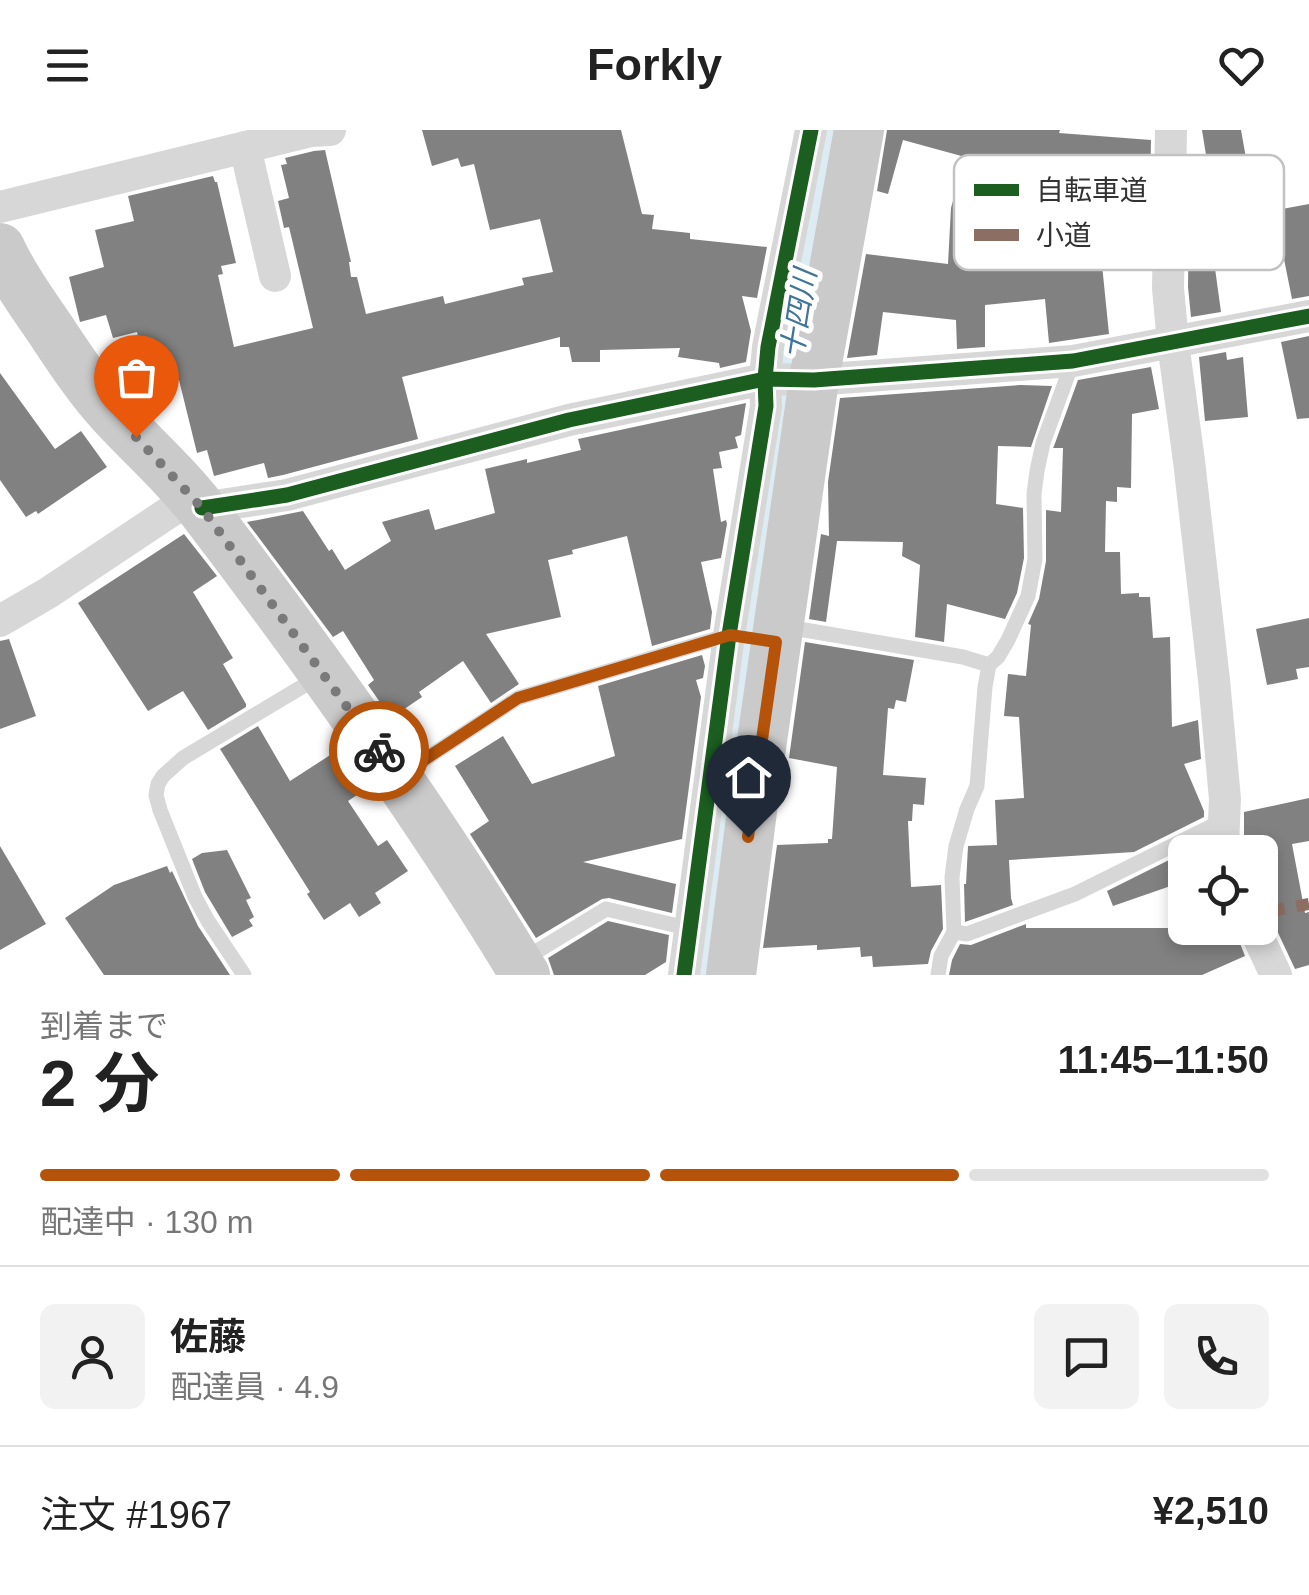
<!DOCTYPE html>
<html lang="ja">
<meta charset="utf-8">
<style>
body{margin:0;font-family:Arial,"Noto Sans JP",sans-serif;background:#f2f2f2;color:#222;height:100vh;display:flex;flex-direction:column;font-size:38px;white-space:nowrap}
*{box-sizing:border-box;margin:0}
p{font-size:32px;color:#767676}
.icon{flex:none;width:55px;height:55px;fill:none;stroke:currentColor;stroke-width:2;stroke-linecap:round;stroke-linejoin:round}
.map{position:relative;height:845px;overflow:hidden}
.details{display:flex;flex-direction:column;background:#fff;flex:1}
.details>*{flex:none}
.buttons{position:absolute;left:1168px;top:705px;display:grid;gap:20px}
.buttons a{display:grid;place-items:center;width:110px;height:110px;border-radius:15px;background:#fff;box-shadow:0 5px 15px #0003;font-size:50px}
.pin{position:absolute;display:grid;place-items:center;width:85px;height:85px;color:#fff;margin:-102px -42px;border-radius:50% 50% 50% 0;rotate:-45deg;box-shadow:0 0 10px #0007}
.pin .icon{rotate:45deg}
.courier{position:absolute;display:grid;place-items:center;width:100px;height:100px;margin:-50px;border:8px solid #b45309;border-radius:50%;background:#fff;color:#222;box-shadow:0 2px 12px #0007}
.summary em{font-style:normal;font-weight:700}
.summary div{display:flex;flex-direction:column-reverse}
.summary{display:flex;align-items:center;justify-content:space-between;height:170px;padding:0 40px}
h1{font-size:65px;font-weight:700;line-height:75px}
.bar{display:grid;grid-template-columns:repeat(4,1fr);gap:15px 10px;align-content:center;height:120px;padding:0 40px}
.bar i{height:12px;border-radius:8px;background:#e0e0e0}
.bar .current{background:#b45309}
.bar p{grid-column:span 4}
.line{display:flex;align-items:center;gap:25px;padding:0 40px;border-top:2px solid #e0e0e0}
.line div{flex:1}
.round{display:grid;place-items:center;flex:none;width:105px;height:105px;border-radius:15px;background:#f2f2f2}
header{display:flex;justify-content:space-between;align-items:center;height:130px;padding:0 40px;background:#fff;font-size:45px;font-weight:700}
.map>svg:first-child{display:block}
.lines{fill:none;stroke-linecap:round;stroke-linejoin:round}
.river{stroke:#ddebf3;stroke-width:60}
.building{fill:#818181}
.service{stroke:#d7d7d7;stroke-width:15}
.minor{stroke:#d7d7d7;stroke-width:32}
.primary{stroke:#cacaca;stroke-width:50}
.quiet{stroke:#8d6e63;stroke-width:12;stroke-dasharray:25 12;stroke-linecap:butt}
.cycleway-casing{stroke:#fff;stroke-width:21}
.cycleway{stroke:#1b5e20;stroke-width:15}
.done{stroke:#7a7a7a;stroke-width:10;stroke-dasharray:0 18}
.route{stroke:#b45309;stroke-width:12}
.labels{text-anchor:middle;stroke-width:10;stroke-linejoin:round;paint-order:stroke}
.water-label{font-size:30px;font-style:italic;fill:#3f7597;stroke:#fff}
.key{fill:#fff;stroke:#c2c2c2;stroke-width:2.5}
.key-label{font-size:28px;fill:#333}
</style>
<header><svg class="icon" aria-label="menu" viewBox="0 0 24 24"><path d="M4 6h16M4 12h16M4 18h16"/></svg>Forkly<svg class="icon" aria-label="heart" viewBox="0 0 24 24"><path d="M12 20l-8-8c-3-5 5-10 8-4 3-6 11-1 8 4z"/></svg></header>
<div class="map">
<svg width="1309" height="845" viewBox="0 0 1309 845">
<rect width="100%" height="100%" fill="#fff"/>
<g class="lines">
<path class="river" d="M706,845L728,668L797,182L834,0"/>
</g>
<g class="building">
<path d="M422,0H621L642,84L654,85L652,99L690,103V109L767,117L757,168L742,166L751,201L746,232L720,238L719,233L678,227L680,218L600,220V232H572L569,217H560V207L402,247L418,309L283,345L268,348L264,333L214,346L207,320L197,323L179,250L159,254L154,233L148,234L144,215H140L137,202L113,208L106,185L80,192L69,147L104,137L95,100L134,91L128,66L213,46L215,52H217L236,133L221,136L223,144L218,145L234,217L313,198L289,97L284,98L278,71L289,68L281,35L287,34L285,28L314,21L325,20L351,132H349L351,147H357L366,184L443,166L445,174L524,155L522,148L553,142L540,89L490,100L474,34L461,37L458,28L432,36Z"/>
<path d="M887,0H1060L1059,3L1151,10L1150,62L1105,60L1110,114L1100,115L1109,204L1049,213L1045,169L985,175V217L957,219L956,190L883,182L877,225L847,228L866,124L948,134L951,78L965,27L903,10L888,64L877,61Z"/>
<path d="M1202,0H1241L1256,84L1309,74V166L1292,169L1284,129L1214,131L1221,182L1191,187L1188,157L1189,87H1216Z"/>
<path d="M1309,206V288L1297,289L1281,212Z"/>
<path d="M1226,222L1227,230L1243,227L1248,287L1205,291L1199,227Z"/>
<path d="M1151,237L1159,279L1132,284L1131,358L1117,357V372L1106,371L1105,422H1120L1121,464L1139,463V467H1150L1153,508L1170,507L1172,597L1198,590L1201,629L1184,634L1204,681V687L1134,722L1009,730L1011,768L1013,775L965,792L964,754H966L968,716L997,715L995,670L1024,668L1019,587L1004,586L1008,544L1026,546L1031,495L1028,494L1039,469L1046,431V380L1061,382L1063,318H1053L1054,316L1078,250Z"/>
<path d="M0,243L55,319L81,301L107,337L38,384L36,381L26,387L0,350Z"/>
<path d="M1021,255L1052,256L1031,317L998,316L996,374L1023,378L1024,428L1017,463L1005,489L947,474L944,512L915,507L920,435L902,426L903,412L837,411L826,492L809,489L821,404L829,406L828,352L840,268Z"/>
<path d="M746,273L741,305L735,307L738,318L719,322L722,338L713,339L721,392L726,390L727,394L721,428L701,432L712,482L710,499L652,516L627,406L572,420L573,424L548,430L561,487L486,504L519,554L491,573L463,531L419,562L422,567L391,588L368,555L374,550L343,501L333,507L247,392L303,381L329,421L332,419L345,440L391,411L382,392L429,379L435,400L495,383L485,339L527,329V333L581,320L578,309Z"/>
<path d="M184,404L217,446L193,462L233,528L223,534L246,574V577L208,600L183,561L148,581L78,473Z"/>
<path d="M1309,488V537L1296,539L1298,549L1267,555L1256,499Z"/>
<path d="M9,509L36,586L0,599V511Z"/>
<path d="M805,512L914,530L906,572L896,570L894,579L888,578L883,645L926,648L924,675L913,674L912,691H908L911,757L941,755L943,799L931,821L928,834L873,837L872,826L861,827L860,817L817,820V815L763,818L777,715L828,713V709H832L837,637L789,628Z"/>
<path d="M702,525L705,536L703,548L696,550L701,567L682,709L583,732L676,754L672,783L609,768L602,769L536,808L470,704L489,691L455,636L503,606L532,654L615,626L598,556Z"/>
<path d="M258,596L290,651L338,620L363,661L348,671L378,716L387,710L408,741L375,763L381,773L359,787L350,773L324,790L307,764L310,762L220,619Z"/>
<path d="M1309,668V711L1292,714L1305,783L1309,782V835L1295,839L1272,790L1266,782L1260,780V721L1244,722V682Z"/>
<path d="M1203,713L1204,722H1185V751L1113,776L1107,761Z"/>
<path d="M0,716L46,794L0,820Z"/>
<path d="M227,720L251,768L246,770L254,787L249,790L253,796L232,807L205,762L192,729L202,723Z"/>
<path d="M167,736L170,743L172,741L198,796L230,845H104L65,788L114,755Z"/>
<path d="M608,791L669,805L666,832L645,845H554L548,828Z"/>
<path d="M1026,794V798H1234L1245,826L1202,845H949L952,830L960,814L971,815Z"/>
</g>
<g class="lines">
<g class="service">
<path d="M787,497L963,527L989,535"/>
<path d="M401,645L518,568L729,505"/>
<path d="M954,802L967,804L1075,764L1212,696L1224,694"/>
<path d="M521,831L606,779L691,799"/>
<path d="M244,845L208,791L195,767L160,680L156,665L158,654L163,646L183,628L320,546"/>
<path d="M938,845L941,826L954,802L952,747L956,716L967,679L977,656L985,557L989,535L998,527L1008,510L1028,466L1035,429L1034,364L1037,341L1043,313L1073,231"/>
</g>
<g class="minor">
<path d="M1171,0L1168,158L1173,213L1189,331L1214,550L1225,669L1223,715L1225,722"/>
<path d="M245,17L275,146"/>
<path d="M0,77L311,1L330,0"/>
<path d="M202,378L287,365L569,290L765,249L814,250L1073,231L1309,186"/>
<path d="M0,491L48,463L192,367"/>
<path d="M1254,798L1276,845"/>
<path d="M684,845L729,505L766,276L765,249L768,217L811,0"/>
</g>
<g class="primary">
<path d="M0,118C14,148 33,174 52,202C70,229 89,258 111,282C141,315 177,346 204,382C318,531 428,684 525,845"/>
<path d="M731,845L753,673L814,250L859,0"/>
</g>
<path class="quiet" d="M1260,783L1309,774"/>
<g class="cycleway-casing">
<g id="cycleway">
<path d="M202,378L287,365L569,290L765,249L814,250L1073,231L1309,186"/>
<path d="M684,845L729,505L766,276L765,249L768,217L811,0"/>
</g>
</g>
<use href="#cycleway" class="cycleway"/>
</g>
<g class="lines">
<path class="done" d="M136,307L202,378L379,621"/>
<path class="route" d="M379,621L398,647L518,568L730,505L776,512L748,707"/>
</g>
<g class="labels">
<g class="water-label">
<text transform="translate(799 184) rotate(-81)" y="10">十四川</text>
</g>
</g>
<rect x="954" y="25" width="330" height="115" rx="15" class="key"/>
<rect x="974" y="54" width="45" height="12" fill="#1b5e20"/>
<rect x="974" y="99" width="45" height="12" fill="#8d6e63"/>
<g class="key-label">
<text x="1036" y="70">自転車道</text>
<text x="1036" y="115">小道</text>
</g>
</svg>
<div class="buttons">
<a><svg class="icon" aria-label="locate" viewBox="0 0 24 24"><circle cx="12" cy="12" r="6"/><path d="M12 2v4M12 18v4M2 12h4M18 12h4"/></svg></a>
</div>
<div class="pin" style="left:136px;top:307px;background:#ea580c"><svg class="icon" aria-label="bag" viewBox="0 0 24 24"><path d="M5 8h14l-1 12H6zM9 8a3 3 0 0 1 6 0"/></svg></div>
<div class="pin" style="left:748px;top:707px;background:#1f2937"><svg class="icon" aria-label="home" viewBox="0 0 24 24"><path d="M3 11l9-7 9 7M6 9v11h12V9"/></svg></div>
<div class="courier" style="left:379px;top:621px"><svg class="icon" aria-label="bike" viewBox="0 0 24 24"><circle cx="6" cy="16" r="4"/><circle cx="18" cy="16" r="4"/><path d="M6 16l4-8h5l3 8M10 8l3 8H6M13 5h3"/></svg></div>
</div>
<section class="details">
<div class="summary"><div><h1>2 分</h1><p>到着まで</p></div><em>11:45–11:50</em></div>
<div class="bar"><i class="current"></i><i class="current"></i><i class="current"></i><i></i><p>配達中 · 130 m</p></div>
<div class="line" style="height:180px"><a class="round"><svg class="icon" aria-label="person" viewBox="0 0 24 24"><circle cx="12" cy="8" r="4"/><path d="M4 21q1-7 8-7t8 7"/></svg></a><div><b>佐藤</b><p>配達員 · 4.9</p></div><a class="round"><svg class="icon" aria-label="chat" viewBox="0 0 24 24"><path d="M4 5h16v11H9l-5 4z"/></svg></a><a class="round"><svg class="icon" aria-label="phone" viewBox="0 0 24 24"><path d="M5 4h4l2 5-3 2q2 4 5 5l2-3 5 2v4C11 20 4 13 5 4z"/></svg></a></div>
<div class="line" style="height:130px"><div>注文 #1967</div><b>¥2,510</b></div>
</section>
